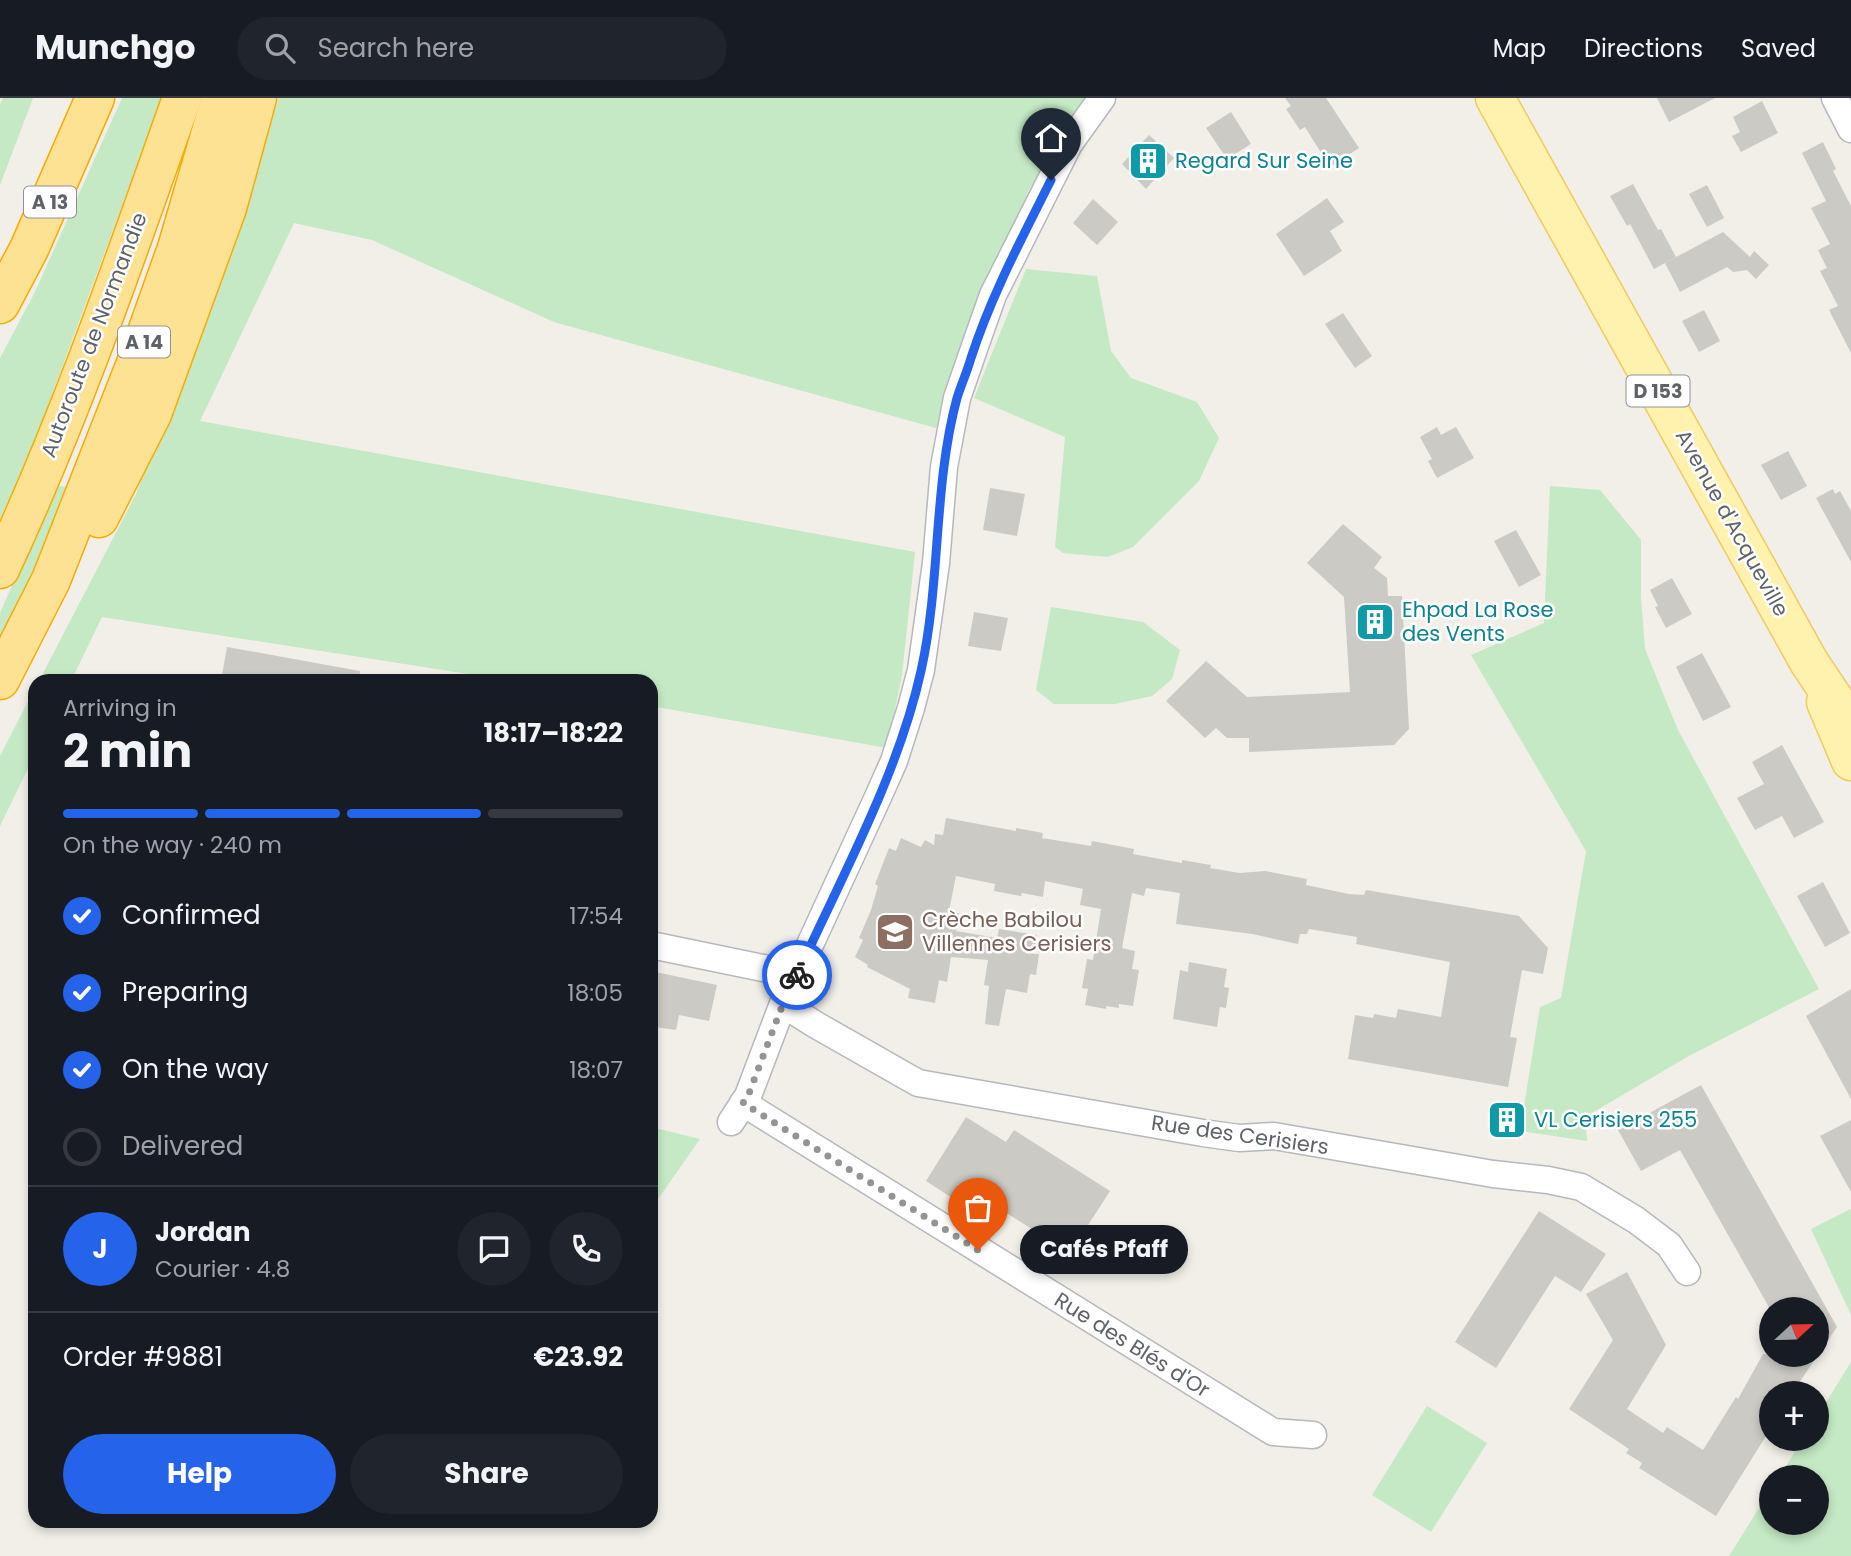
<!DOCTYPE html>
<meta charset="utf-8">
<style>
body{margin:0;font-family:Poppins,sans-serif;background:#20242c;color:#f1f3f6;height:100vh;display:flex;flex-direction:column;font-size:26px;white-space:nowrap}
*{box-sizing:border-box;margin:0}
p{font-size:23px;color:#9ea1a6}
.icon{flex:none;width:38px;height:38px;fill:none;stroke:currentColor;stroke-width:2;stroke-linecap:round;stroke-linejoin:round}
.map{position:relative;flex:1;overflow:hidden}
.side{position:absolute;left:28px;top:576px;width:630px;height:854px;display:flex;flex-direction:column;background:#171b24;border-radius:21px;box-shadow:0 4px 10px #0003}
.side>*{flex:none}
.needle{width:46px;rotate:68deg}
.fabs{position:absolute;left:1759px;top:1199px;display:grid;gap:14px}
.fabs a{display:grid;place-items:center;width:70px;height:70px;border-radius:50%;background:#171b24;box-shadow:0 4px 10px #0003;font-size:35px}
.pin{position:absolute;display:grid;place-items:center;width:60px;height:60px;color:#fff;margin:-72px -30px;border-radius:50% 50% 50% 0;rotate:-45deg;box-shadow:0 0 7px #0007}
.pin .icon{rotate:45deg}
.courier{position:absolute;display:grid;place-items:center;width:70px;height:70px;margin:-35px;border:5px solid #2563eb;border-radius:50%;background:#fff;color:#222;box-shadow:0 2px 9px #0007}
.bubble{position:absolute;height:49px;border-radius:24px;background:#171b24;box-shadow:0 4px 10px #0003;font-size:23px;font-weight:700;line-height:49px;text-align:center}
.headline em{font-style:normal;font-weight:700}
.headline div{display:flex;flex-direction:column-reverse}
.headline{display:flex;align-items:center;justify-content:space-between;height:119px;padding:0 35px}
h1{font-size:46px;font-weight:700;line-height:52px}
.bar{display:grid;grid-template-columns:repeat(4,1fr);gap:10px 7px;align-content:center;height:84px;padding:0 35px}
.bar i{height:9px;border-radius:5px;background:#363941}
.bar .current{background:#2563eb}
.bar p{grid-column:span 4}
.line{display:flex;align-items:center;gap:18px;padding:0 35px;border-top:2px solid #363941}
.line div{flex:1}
.round{display:grid;place-items:center;flex:none;width:74px;height:74px;border-radius:37px;background:#20242c}
ol{padding:0 35px;list-style:none}
li{display:flex;align-items:center;gap:21px;height:77px}
li p{margin-inline-start:auto}
li .icon{padding:7px;border-radius:50%;background:#2563eb;color:#fff;stroke-width:4}
li:last-child{color:#9ea1a6}
li i{width:38px;height:38px;border:4px solid #363941;border-radius:50%}
.cta{display:flex;gap:14px;margin-top:auto;padding:14px 35px}
.cta a{flex:1;height:80px;border-radius:42px;background:#2563eb;color:#fff;font-size:28px;font-weight:700;line-height:80px;text-align:center}
.cta a+a{background:#20242c;color:#f1f3f6}
header{display:flex;align-items:center;gap:42px;box-sizing:border-box;height:98px;padding:0 35px;background:#171b24;border-bottom:2px solid #363941}
header strong{font-size:33px}
nav{display:flex;gap:38px;margin-inline-start:auto;font-size:24px}
.search{width:490px;height:63px;background:#20242c;display:flex;align-items:center;gap:18px;box-sizing:border-box;padding:0 24px;border-radius:38px;color:#9ea1a6;font-size:26px}
.map>svg:first-child{display:block}
.green{fill:#c5e8c5}
.building{fill:#cccac5}
.lines{fill:none;stroke-linecap:round;stroke-linejoin:round}
.minor-casing{stroke:#b5b8bc;stroke-width:29}
.primary-casing{stroke:#f2c960;stroke-width:41}
.motorway-casing{stroke:#f9ab00;stroke-width:41}
.minor{stroke:#fff;stroke-width:26}
.primary{stroke:#fff2af;stroke-width:38}
.motorway{stroke:#fde293;stroke-width:38}
.done{stroke:#929495;stroke-width:7;stroke-dasharray:0 12.6}
.route{stroke:#2563eb;stroke-width:9}
.labels{text-anchor:middle;stroke-width:5;stroke-linejoin:round;paint-order:stroke}
.shield{fill:#fff;stroke:#8f9295;stroke-width:2}
.shield-label{font-size:19px;font-weight:bold;fill:#5f6368}
.culture-label{font-size:21px;fill:#0d838f;stroke:#fff;text-anchor:start}
.street-label{font-size:21px;fill:#5f6368;stroke:#fff}
.education-label{font-size:21px;fill:#785e54;stroke:#fff;text-anchor:start}
</style>
<header>
<strong>Munchgo</strong>
<div class="search"><svg class="icon" aria-label="search" viewBox="0 0 24 24"><circle cx="10" cy="10" r="6"/><path d="M15 15l6 6"/></svg>Search here</div>
<nav><a>Map</a><a>Directions</a><a>Saved</a></nav>
</header>
<div class="map">
<svg width="1851" height="1458" viewBox="0 0 1851 1458">
<rect width="100%" height="100%" fill="#f1efe8"/>
<g class="green">
<path d="M3,0H33L0,87V6Z"/>
<path d="M122,0H162L34,345L0,421V260L34,196Z"/>
<path d="M279,0H1091L1028,93L961,288L936,330L554,224L372,142L294,125L200,323L915,454L902,577L887,650L651,608V583H514L102,519L71,583H39L136,396L166,309L207,220Z"/>
<path d="M1026,171L1097,178L1111,253L1131,280L1197,304L1219,340L1199,383L1133,449L1108,459L1063,455L1055,449L1065,339L974,300Z"/>
<path d="M55,388L71,389L0,550V515Z"/>
<path d="M1550,388L1600,392L1641,442V499L1645,551L1678,632L1819,891L1687,959L1585,1019L1587,1043L1520,1033L1540,909L1561,900L1586,753L1471,557L1544,525Z"/>
<path d="M1051,509L1143,524L1180,552L1172,581L1152,598L1115,606H1054L1036,592Z"/>
<path d="M35,590V656L0,728V658Z"/>
<path d="M651,1029L700,1041L651,1111Z"/>
<path d="M1851,1111V1217L1811,1131Z"/>
<path d="M1851,1264V1458H1729L1771,1391V1424H1816V1379H1779L1803,1341L1816,1340L1817,1319Z"/>
<path d="M1427,1308L1487,1345L1431,1434L1372,1397Z"/>
</g>
<g class="building">
<path d="M1285,0H1326L1359,50L1330,69L1305,29L1300,32L1286,11L1291,8Z"/>
<path d="M1657,0H1715L1669,24Z"/>
<path d="M1762,3L1778,35L1741,54L1732,38L1740,34L1733,19Z"/>
<path d="M1231,14L1251,46L1227,61L1206,30Z"/>
<path d="M1149,37L1174,60L1146,91L1122,66Z"/>
<path d="M1823,44L1836,71L1833,73L1851,108V255L1829,212L1838,208L1820,173L1827,170L1818,152L1830,146L1811,110L1826,103L1802,55Z"/>
<path d="M1633,86L1658,132L1661,131L1676,159L1654,171L1630,126L1627,128L1610,98Z"/>
<path d="M1707,87L1724,120L1707,129L1689,96Z"/>
<path d="M1327,100L1344,124L1330,133L1342,153L1304,178L1276,136Z"/>
<path d="M1093,101L1118,124L1097,147L1073,125Z"/>
<path d="M1723,134L1750,159L1754,153L1769,167L1756,181L1747,172L1733,174L1727,169L1680,194L1665,165Z"/>
<path d="M1704,212L1720,243L1699,254L1682,223Z"/>
<path d="M1343,215L1372,258L1355,270L1325,226Z"/>
<path d="M1437,329L1441,337L1456,329L1474,360L1437,380L1428,363L1432,361L1420,339Z"/>
<path d="M1788,353L1807,388L1781,402L1761,367Z"/>
<path d="M990,390L1025,396L1017,438L983,432Z"/>
<path d="M1833,391L1835,396L1840,393L1851,413V464L1816,400Z"/>
<path d="M1343,426L1382,459L1374,470L1387,480L1388,498H1402L1409,631L1394,647L1249,654V640H1227L1216,630L1205,640L1166,603L1206,563L1247,599L1350,594L1344,499L1307,465Z"/>
<path d="M1516,432L1541,477L1519,489L1494,443Z"/>
<path d="M1672,480L1692,516L1666,530L1655,509L1658,508L1650,492Z"/>
<path d="M974,514L1008,520L1001,553L968,548Z"/>
<path d="M227,549L360,573L359,583H221Z"/>
<path d="M1702,555L1731,609L1703,623L1676,569Z"/>
<path d="M1782,647L1824,724L1794,740L1782,718L1755,732L1737,700L1764,686L1752,664Z"/>
<path d="M946,720L1016,733V730L1043,735L1042,740L1091,748L1092,743L1134,751L1133,756L1182,765V762L1211,767L1210,770L1240,775L1265,773L1307,781L1306,787L1349,796L1364,797L1366,792L1519,818L1548,850L1543,876L1522,872L1510,939L1517,940L1508,989L1348,961L1355,917L1373,920L1374,916L1396,920L1398,911L1441,919L1450,864L1356,846L1357,839L1309,831L1307,836H1300L1298,846L1252,836L1176,826L1180,795L1146,790L1144,798L1132,795L1122,850L1135,853L1132,871L1139,872L1133,908L1119,906V910L1106,908V911L1085,907L1088,891L1082,890L1087,861L1093,862L1101,811L1080,807L1083,791L1045,783L1043,799L1022,795L1021,798L994,793L995,786L956,778L949,813L959,815L956,833L997,840L999,831L1037,837L1033,856H1039L1036,877L1030,876L1027,895L1006,891L999,928L985,926L989,888L984,887L988,862L951,859L947,884L939,882L935,905L908,900L910,891L867,869L868,867L855,859L863,842L859,840L871,812L878,788L875,786L889,750L896,753L901,740L921,749L925,742L934,747L935,736L943,737Z"/>
<path d="M1823,784L1850,835L1825,849L1797,798Z"/>
<path d="M1189,864L1227,871L1224,889L1229,890L1226,910L1220,909L1217,929L1173,921L1180,872L1188,874Z"/>
<path d="M651,873L717,887L709,923L679,917L676,932L655,929L658,914L651,913Z"/>
<path d="M1851,891V1001L1806,918Z"/>
<path d="M1701,987L1837,1229L1792,1295H1771V1330L1716,1418L1639,1370L1642,1365L1626,1355L1629,1351L1569,1311L1613,1242L1586,1196L1627,1174L1666,1247L1627,1311L1663,1335L1667,1329L1703,1352L1736,1299L1738,1301L1763,1256H1816V1211H1770L1680,1052L1641,1073L1618,1032Z"/>
<path d="M966,1019L1006,1044L1014,1032L1110,1093L1070,1155L978,1097L969,1111L926,1083Z"/>
<path d="M1851,1022V1094L1820,1038Z"/>
<path d="M1539,1113L1606,1156L1581,1194L1555,1178L1496,1270L1455,1244Z"/>
</g>
<g class="lines">
<g class="minor-casing">
<g id="minor">
<path d="M1835,0L1851,31"/>
<path d="M651,847L797,877"/>
<path d="M784,903L797,915L816,927L918,985L1203,1035L1239,1040L1274,1038L1493,1076L1548,1082L1581,1089L1636,1122L1669,1147L1687,1174"/>
<path d="M743,1005L1273,1334L1313,1337"/>
<path d="M731,1024L748,998L784,903L878,699L894,663L911,610L921,572L936,465L944,369L957,300L975,248L993,197L1069,46L1102,0"/>
</g>
</g>
<g class="primary-casing">
<g id="primary">
<path d="M1495,0L1809,564L1851,627"/>
<path d="M1826,604L1851,663"/>
</g>
</g>
<g class="motorway-casing">
<g id="motorway">
<path d="M0,206L29,151L95,0"/>
<path d="M99,420L152,316L227,110L257,0"/>
<path d="M0,471C71,319 126,158 182,0"/>
<path d="M0,582L51,482L135,268L177,150L221,0"/>
</g>
</g>
<use href="#minor" class="minor"/>
<use href="#primary" class="primary"/>
<use href="#motorway" class="motorway"/>
</g>
<g class="lines">
<path class="done" d="M797,877L784,903L748,998L743,1005L978,1152"/>
<path class="route" d="M797,877C841,780 898,677 921,573C941,484 933,389 957,300C961,287 967,274 971,260C991,198 1022,140 1051,82"/>
</g>
<defs>
<g id="building-square" transform="scale(2.0125)"><rect x="-9" y="-9" width="18" height="18" rx="4" fill="#0f9aa8" stroke="#fff"/><path d="M-4-6H4V6H1V3H-1V6H-4ZM-2.5-4.3h1.7v1.8h-1.7ZM.8-4.3h1.7v1.8H.8ZM-2.5-1h1.7V.8h-1.7ZM.8-1h1.7V.8H.8Z" fill="#fff"/></g>
<g id="school-square" transform="scale(2.0125)"><rect x="-9" y="-9" width="18" height="18" rx="4" fill="#8d6e63" stroke="#fff"/><path d="M0-5L7-2L0 1L-7-2ZM-4 1L0 2.5L4 1V4Q0 6-4 4Z" fill="#fff"/></g>
</defs>
<g fill-rule="evenodd">
<use href="#building-square" x="1148" y="63"/>
<use href="#building-square" x="1375" y="524"/>
<use href="#school-square" x="895" y="834"/>
<use href="#building-square" x="1507" y="1022"/>
</g>
<g class="labels">
<g class="shield">
<rect x="24" y="88.5" width="52" height="31" rx="5"/>
<rect x="118" y="228.5" width="52" height="31" rx="5"/>
<rect x="1626.5" y="277.5" width="63" height="31" rx="5"/>
</g>
<g class="shield-label">
<text x="50" y="111">A 13</text>
<text x="144" y="251">A 14</text>
<text x="1658" y="300">D 153</text>
</g>
<g class="culture-label">
<text x="1175" y="70">Regard Sur Seine</text>
<text x="1402" y="519">Ehpad La Rose<tspan x="1402" dy="24">des Vents</tspan></text>
<text x="1534" y="1029">VL Cerisiers 255</text>
</g>
<g class="street-label">
<text transform="translate(94 237) rotate(-69)" y="7">Autoroute de Normandie</text>
<text transform="translate(1732 425) rotate(61)" y="7">Avenue d'Acqueville</text>
<text transform="translate(1240 1037) rotate(8)" y="7">Rue des Cerisiers</text>
<text transform="translate(1132 1247) rotate(32)" y="7">Rue des Blés d'Or</text>
</g>
<g class="education-label">
<text x="922" y="829">Crèche Babilou<tspan x="922" dy="24">Villennes Cerisiers</tspan></text>
</g>
</g>
</svg>
<div class="fabs">
<a><svg class="needle" viewBox="-14 -14 28 28"><path d="M0-13l5 13h-10z" fill="#e53935"/><path d="M0 13l5-13h-10z" fill="#9ea1a6"/></svg></a>
<a>+</a>
<a>−</a>
</div>
<div class="pin" style="left:978px;top:1152px;background:#ea580c"><svg class="icon" aria-label="bag" viewBox="0 0 24 24"><path d="M5 8h14l-1 12H6zM9 8a3 3 0 0 1 6 0"/></svg></div>
<div class="pin" style="left:1051px;top:82px;background:#1f2937"><svg class="icon" aria-label="home" viewBox="0 0 24 24"><path d="M3 11l9-7 9 7M6 9v11h12V9"/></svg></div>
<div class="courier" style="left:797px;top:877px"><svg class="icon" aria-label="bike" viewBox="0 0 24 24"><circle cx="6" cy="16" r="4"/><circle cx="18" cy="16" r="4"/><path d="M6 16l4-8h5l3 8M10 8l3 8H6M13 5h3"/></svg></div>
<div class="bubble" style="left:1020px;top:1127px;width:168px">Cafés Pfaff</div>
<section class="side">
<div class="headline"><div><h1>2 min</h1><p>Arriving in</p></div><em>18:17–18:22</em></div>
<div class="bar"><i class="current"></i><i class="current"></i><i class="current"></i><i></i><p>On the way · 240 m</p></div>
<ol>
<li><svg class="icon" aria-label="check" viewBox="0 0 24 24"><path d="M5 12l5 5 9-10"/></svg>Confirmed<p>17:54</p></li>
<li><svg class="icon" aria-label="check" viewBox="0 0 24 24"><path d="M5 12l5 5 9-10"/></svg>Preparing<p>18:05</p></li>
<li><svg class="icon" aria-label="check" viewBox="0 0 24 24"><path d="M5 12l5 5 9-10"/></svg>On the way<p>18:07</p></li>
<li><i></i>Delivered</li>
</ol>
<div class="line" style="height:126px"><b class="round" style="background:#2563eb;color:#fff">J</b><div><b>Jordan</b><p>Courier · 4.8</p></div><a class="round"><svg class="icon" aria-label="chat" viewBox="0 0 24 24"><path d="M4 5h16v11H9l-5 4z"/></svg></a><a class="round"><svg class="icon" aria-label="phone" viewBox="0 0 24 24"><path d="M5 4h4l2 5-3 2q2 4 5 5l2-3 5 2v4C11 20 4 13 5 4z"/></svg></a></div>
<div class="line" style="height:91px"><div>Order #9881</div><b>€23.92</b></div>
<div class="cta"><a>Help</a><a>Share</a></div>
</section>
</div>
